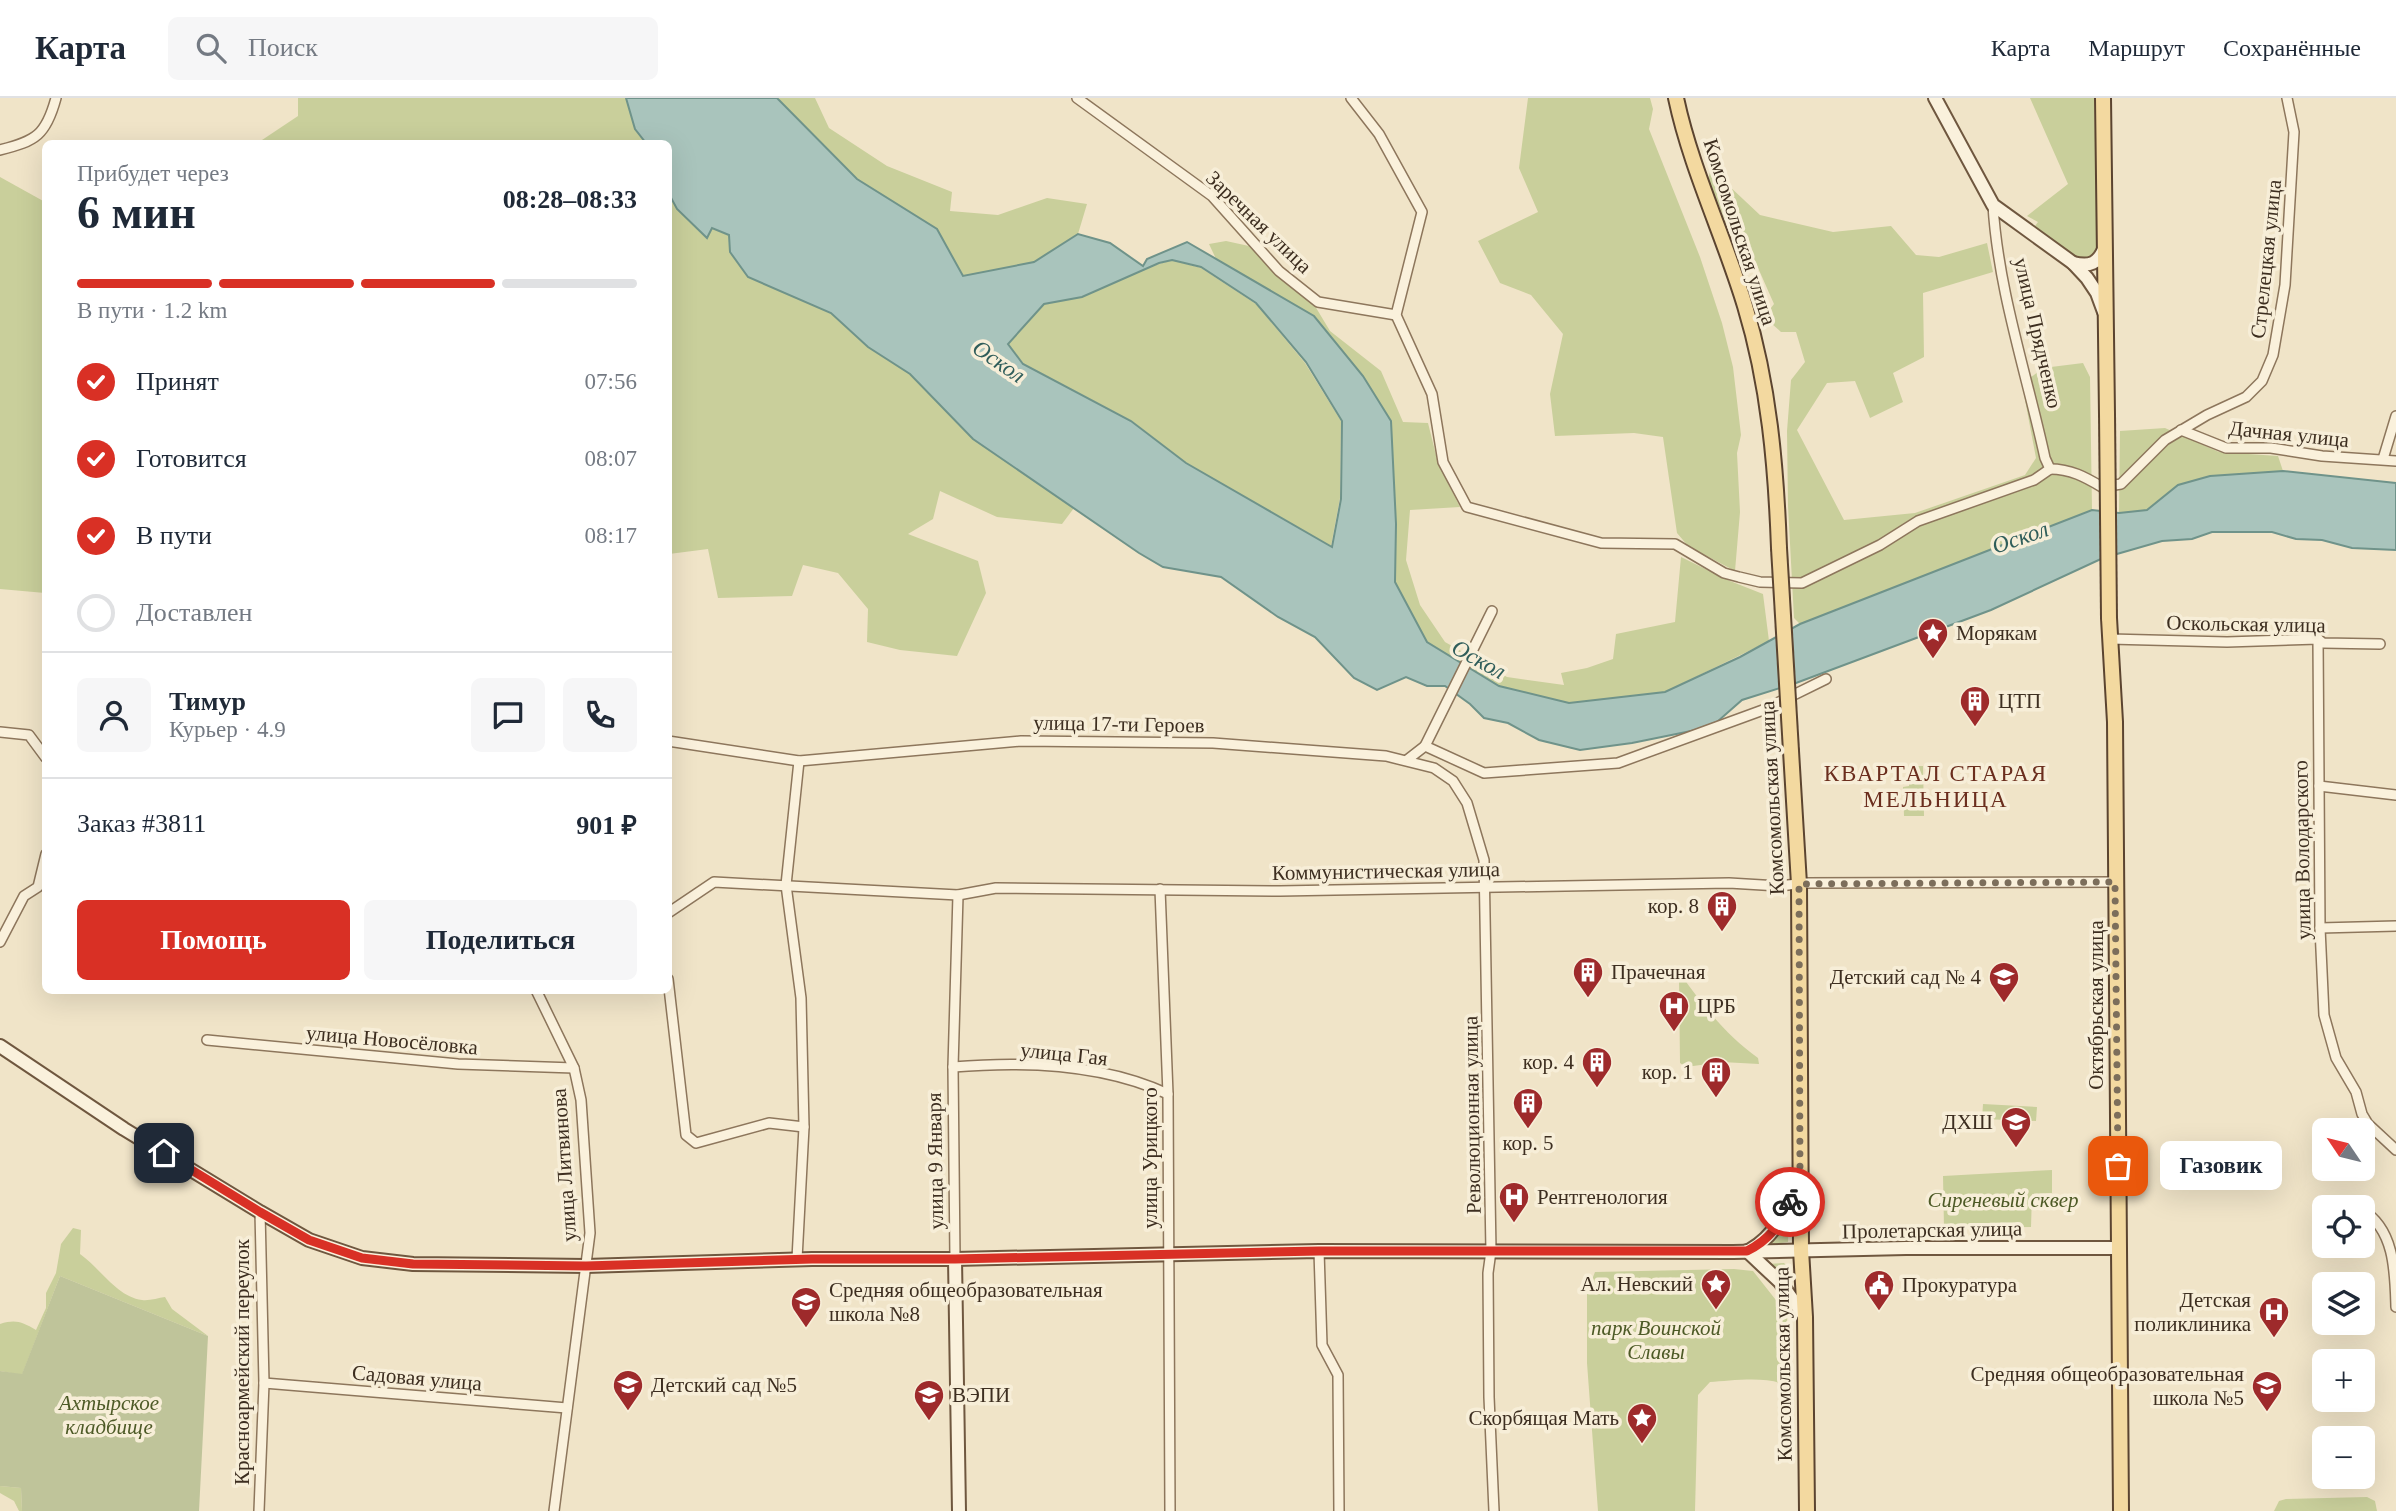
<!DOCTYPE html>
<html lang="ru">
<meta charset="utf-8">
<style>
body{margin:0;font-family:"Times New Roman",serif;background:#f6f6f7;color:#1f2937;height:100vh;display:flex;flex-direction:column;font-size:26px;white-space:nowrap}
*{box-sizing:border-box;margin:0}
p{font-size:23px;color:#747a83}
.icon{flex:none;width:38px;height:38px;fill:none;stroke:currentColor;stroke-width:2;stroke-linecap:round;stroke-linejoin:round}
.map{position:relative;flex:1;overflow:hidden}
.details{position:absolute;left:42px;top:42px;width:630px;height:854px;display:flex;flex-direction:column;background:#fff;border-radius:10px;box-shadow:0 7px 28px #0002}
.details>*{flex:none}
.needle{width:46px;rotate:305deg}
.tools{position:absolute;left:2312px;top:1020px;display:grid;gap:14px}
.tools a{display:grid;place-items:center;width:63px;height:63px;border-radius:10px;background:#fff;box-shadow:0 7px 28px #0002;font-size:35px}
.pin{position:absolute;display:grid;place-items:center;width:60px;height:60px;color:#fff;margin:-30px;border-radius:14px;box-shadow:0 4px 10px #0006}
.courier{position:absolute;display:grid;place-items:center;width:70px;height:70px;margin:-35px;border:5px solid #d93025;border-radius:50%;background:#fff;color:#222;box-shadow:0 2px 9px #0007}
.bubble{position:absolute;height:49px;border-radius:10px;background:#fff;box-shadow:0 7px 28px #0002;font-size:23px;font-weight:800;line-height:49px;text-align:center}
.headline em{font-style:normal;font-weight:800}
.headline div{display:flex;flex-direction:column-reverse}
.headline{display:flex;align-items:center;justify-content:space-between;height:119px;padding:0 35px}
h1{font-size:46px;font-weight:800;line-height:52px}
.bar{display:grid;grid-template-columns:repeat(4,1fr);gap:10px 7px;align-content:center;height:84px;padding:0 35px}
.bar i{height:9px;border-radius:5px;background:#e0e1e3}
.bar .on{background:#d93025}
.bar p{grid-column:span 4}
.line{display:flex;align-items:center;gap:18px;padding:0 35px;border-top:2px solid #e0e1e3}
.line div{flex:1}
.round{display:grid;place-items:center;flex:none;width:74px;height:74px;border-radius:10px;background:#f6f6f7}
ol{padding:0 35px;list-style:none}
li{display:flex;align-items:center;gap:21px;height:77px}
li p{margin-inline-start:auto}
li .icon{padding:7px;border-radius:50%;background:#d93025;color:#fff;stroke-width:4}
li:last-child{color:#747a83}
li i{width:38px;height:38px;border:4px solid #e0e1e3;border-radius:50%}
.primary-button{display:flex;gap:14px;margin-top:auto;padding:14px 35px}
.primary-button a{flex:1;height:80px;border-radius:10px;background:#d93025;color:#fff;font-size:28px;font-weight:800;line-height:80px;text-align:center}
.primary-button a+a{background:#f6f6f7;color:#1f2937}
header{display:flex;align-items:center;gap:42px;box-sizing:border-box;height:98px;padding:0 35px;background:#fff;border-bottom:2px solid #e0e1e3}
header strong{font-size:33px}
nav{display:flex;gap:38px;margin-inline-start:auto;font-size:24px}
.search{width:490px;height:63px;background:#f6f6f7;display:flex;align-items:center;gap:18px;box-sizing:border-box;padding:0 24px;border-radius:10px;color:#747a83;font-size:26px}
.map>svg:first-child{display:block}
.green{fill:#c9cf9b}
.cemetery{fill:#bfc49a}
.water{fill:#a9c4bc;stroke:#6f938a;stroke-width:2;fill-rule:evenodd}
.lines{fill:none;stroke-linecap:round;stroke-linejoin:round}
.street-casing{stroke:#8d765c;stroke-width:12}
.secondary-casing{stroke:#6f573f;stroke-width:16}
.primary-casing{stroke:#5b4430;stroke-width:18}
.street{stroke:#faf1dc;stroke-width:9}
.secondary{stroke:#faf1dc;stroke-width:12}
.primary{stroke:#f3d9a0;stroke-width:14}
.primary-bridge-casing{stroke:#5b4430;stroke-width:18;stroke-linecap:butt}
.primary-bridge{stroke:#f3d9a0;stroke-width:14}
.done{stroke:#7c6e5b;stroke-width:7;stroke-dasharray:0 12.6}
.route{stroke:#d93025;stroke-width:9}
.labels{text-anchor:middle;stroke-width:7;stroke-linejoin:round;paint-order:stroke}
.street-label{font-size:21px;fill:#3d2e20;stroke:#f7eed8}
.poi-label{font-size:21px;fill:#3d2e20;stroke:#f7eed8;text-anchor:start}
.park-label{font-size:21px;font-style:italic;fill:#4d5a26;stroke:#f7eed8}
.water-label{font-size:23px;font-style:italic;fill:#2f5d5a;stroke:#f7eed8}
.neighbourhood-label{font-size:23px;letter-spacing:2px;fill:#6b2e1e;stroke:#f7eed8}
</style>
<header>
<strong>Карта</strong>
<div class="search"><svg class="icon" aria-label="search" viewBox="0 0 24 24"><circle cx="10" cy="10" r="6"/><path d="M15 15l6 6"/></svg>Поиск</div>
<nav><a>Карта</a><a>Маршрут</a><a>Сохранённые</a></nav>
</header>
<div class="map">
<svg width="2396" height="1413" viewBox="0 0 2396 1413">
<rect width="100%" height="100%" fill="#f0e4c8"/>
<g class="green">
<path d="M298,0H626L635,31L646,45L256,46L298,18Z"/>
<path d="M777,0H815L829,30L887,68L952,94L950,113L998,117L1047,100L1087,106L1078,136L1034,164L963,178L937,131L857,81Z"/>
<path d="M1528,0H1650L1653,11L1649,31L1700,159L1722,225L1733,269L1741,337L1737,355L1740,414L1735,473L1688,448L1677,435L1663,339L1634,335L1555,338L1550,296L1563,236L1531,197L1500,185L1478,143L1538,114L1519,70Z"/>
<path d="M2030,0H2094L2098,150L2091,162L2073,157L2035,128L2038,124L2027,118L2068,86Z"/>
<path d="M1711,71L1760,117L1833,134L1891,128L1916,157L1939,159L1987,145L1993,174L1923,195L1924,259L1893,275L1903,304L1870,320L1855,283L1827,285L1797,332L1844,422L1915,415L2025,377L2036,360L2022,286L2043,270L2083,265L2090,279L2092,412L1800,526L1794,520L1788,408L1787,333L1791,282L1805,264L1796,234H1781L1764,219L1774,206L1751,154L1734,144L1708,81Z"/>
<path d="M0,79L45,104V495L0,491Z"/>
<path d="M668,96L677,111L707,139L712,129L729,137L730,154L794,198L831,215L868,249L910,276L973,341L1074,410L1062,426L997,419L940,393L933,421L908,436L978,463L986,495L957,558L900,552L867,544L868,511L838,475L803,467L792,498L718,500L708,451L669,456Z"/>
<path d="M1226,143L1249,148L1276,175L1315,208L1330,233L1381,273L1403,324L1428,325L1438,365L1460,409L1410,412L1406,462L1420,507L1445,544L1507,579L1564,587L1561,575L1587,570L1613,561L1616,536L1675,524L1681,459L1730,483L1763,496L1769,543L1665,594L1569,605L1498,588L1427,544L1395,484L1396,426L1314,218L1217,163L1209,146Z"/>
<path d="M1172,162L1201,170L1256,206L1305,265L1341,323L1340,400L1331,448L1186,365L1132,323L1024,266L1008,246L1044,206L1083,199L1146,170Z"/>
<path d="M2165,330L2219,354L2278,358L2283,373L2210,378L2178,387L2147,412L2119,415L2120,333Z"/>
<path d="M1909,668H1923L1924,718H1904L1903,689L1909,688Z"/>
<path d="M1681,877C1705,910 1725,936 1758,960L1759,966L1722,964L1686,969L1680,965L1679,879Z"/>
<path d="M1983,1006L2037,1009L2036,1023L1982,1021Z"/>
<path d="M2052,1072V1095L2032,1096L2031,1129L1944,1130L1943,1078Z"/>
<path d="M1789,1118L1788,1144L1768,1147Z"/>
<path d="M73,1130L81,1132L80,1156C100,1170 117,1199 142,1202C149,1203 158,1200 165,1199L172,1211L208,1238L60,1178L22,1277L0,1273V1226C16,1221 22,1224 36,1232L46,1210V1195L56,1175L61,1146Z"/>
<path d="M1784,1165L1788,1169L1790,1189L1767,1166Z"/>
<path d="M1734,1171L1753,1173L1787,1216L1788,1289C1771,1277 1731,1283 1710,1284L1698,1297L1695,1413H1598L1587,1265V1194L1595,1174Z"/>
<path d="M0,1388L21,1390L22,1413H19L14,1403L0,1395Z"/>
<path d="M2367,1399L2375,1403L2377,1413H2274L2279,1403L2286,1401Z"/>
</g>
<path class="cemetery" d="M60,1178L208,1238L199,1413H22L21,1390L0,1388V1273L22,1276Z"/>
<path class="water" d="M626,0H777L857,81L937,131L963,178L1034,164L1078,136L1110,145L1143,168L1147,161L1187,144L1314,218L1363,278L1391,323L1396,426L1395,484L1427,544L1499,588L1569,605L1665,594L1740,559L1800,526L2092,412L2119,415L2147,412L2178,387L2210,378L2283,373L2396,385V452L2352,450L2322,442L2296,441L2272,434H2212L2192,441L2162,443L2103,460L1991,512L1796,585L1742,602L1717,624L1696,632L1632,645L1580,652L1539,642L1508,625L1484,620L1470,606L1445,588H1427L1406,579L1377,592L1354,580L1315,539L1278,519L1221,479L1163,469L1139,455L973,341L910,276L868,249L831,215L748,179L730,154L729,137L712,130L707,140L677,111L669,96L668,46L646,45L635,31ZM1172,162L1201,169L1256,205L1306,264L1342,323L1341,401L1332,449L1186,365L1131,323L1023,266L1008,246L1044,206L1082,199L1159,165Z"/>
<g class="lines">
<g class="street-casing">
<g id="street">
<path d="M1077,0L1212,98L1279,173L1318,204L1396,217"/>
<path d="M1351,0L1379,36L1422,114L1396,217L1432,296L1443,364L1467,409L1601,445L1675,446L1724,475L1739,479L1760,484L1802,485L1880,447L1918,423L2034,382L2050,371"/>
<path d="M0,52C36,43 46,37 56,0"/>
<path d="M1993,107C1998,192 2027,277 2045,360L2050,371"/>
<path d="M2181,332L2226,350H2271L2322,358L2396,363"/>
<path d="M2383,361L2396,318"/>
<path d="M2050,371C2071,371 2085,379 2102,389L2121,386L2165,342L2207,317L2246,299L2262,283L2273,257L2285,187L2294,34L2287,0"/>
<path d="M2110,541L2227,544L2318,541L2323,545L2380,546"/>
<path d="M2318,541L2320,830L2324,917L2336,960L2356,994L2362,1016L2368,1026L2396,1052"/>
<path d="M0,634L29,637L46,660"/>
<path d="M668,643L799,663L1021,643L1213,645L1386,658L1434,670L1453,683L1467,705L1484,762L1491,1153L1488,1175L1489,1299L1494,1413"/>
<path d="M1425,648L1492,513"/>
<path d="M1407,662L1425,648L1484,675L1618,665L1763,612L1826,581"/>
<path d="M2319,688L2396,697"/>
<path d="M1160,791L1168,996L1170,1413"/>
<path d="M668,815L714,784L958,797L996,790L1280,793L1729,785L1779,788L1806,785L2115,784"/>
<path d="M2320,830L2396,828"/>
<path d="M0,844L24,798L38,789L46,756"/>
<path d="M668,881L686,1037L696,1045L769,1025L804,1029"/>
<path d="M536,892L574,970L581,1002L590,1135L554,1413"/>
<path d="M207,942L458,966L574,970"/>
<path d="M953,969C1023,963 1104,966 1168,996"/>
<path d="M2345,1106L2356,1110"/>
<path d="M2362,1112C2395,1131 2395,1175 2396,1209"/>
<path d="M1319,1153L1322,1247L1338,1277L1339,1413"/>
<path d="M797,1161L804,1029L801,900L786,787L799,663"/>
<path d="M955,1161L953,969L958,797"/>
<path d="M264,1285L567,1310"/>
<path d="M259,1413L264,1285L260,1114"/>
</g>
</g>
<g class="secondary-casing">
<g id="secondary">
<path d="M1935,0L1993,107L2073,165L2087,180L2097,195L2104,214"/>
<path d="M2073,165C2090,169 2098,166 2105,149"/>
<path d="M0,948L124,1031L260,1114L309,1142L362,1160L413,1166L586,1168L812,1161H955L1319,1153L1733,1154L1906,1150H2118"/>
<path d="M1750,1152C1776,1138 1788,1109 1800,1083"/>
<path d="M1747,1153L1780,1184L1805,1219"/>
<path d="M955,1161L959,1413"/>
</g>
</g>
<g class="primary-casing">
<g id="primary">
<path d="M1676,0C1691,71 1724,138 1745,208C1769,287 1776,368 1779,450"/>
<path d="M2103,0L2107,316"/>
<path d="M2109,520L2115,624L2121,1413"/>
<path d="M1791,653L1799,786L1801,1152L1805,1219L1807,1413"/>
</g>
</g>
<use href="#street" class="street"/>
<use href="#secondary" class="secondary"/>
<use href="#primary" class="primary"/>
<g class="primary-bridge-casing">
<g id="primary-bridge">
<path d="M2107,316L2109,520"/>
<path d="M1779,450L1791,653"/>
</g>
</g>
<use href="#primary-bridge" class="primary-bridge"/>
</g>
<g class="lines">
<path class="done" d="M1790,1104L1800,1082L1799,786L2115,784L2118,1068"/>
<path class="route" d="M164,1055L260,1114L309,1142L362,1160L413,1166L586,1168L812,1161H955L1319,1153H1747C1769,1142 1780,1127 1790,1104"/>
</g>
<defs>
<g id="sight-pin" transform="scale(1.575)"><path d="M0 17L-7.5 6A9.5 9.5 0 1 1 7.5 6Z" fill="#9e2a2b" stroke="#f7eed8"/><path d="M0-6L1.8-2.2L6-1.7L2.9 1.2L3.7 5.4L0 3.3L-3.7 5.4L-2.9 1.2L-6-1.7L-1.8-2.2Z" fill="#fff"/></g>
<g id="building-pin" transform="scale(1.575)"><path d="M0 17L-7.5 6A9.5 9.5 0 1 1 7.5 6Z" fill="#9e2a2b" stroke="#f7eed8"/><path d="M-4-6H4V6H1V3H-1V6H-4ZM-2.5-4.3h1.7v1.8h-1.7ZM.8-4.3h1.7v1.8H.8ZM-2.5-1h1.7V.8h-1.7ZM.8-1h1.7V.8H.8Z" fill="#fff"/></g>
<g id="school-pin" transform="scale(1.575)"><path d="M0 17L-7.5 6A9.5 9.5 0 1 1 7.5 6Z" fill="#9e2a2b" stroke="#f7eed8"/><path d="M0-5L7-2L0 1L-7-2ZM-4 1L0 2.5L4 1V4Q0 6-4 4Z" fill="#fff"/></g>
<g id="hospital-pin" transform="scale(1.575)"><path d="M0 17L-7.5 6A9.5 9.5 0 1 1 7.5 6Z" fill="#9e2a2b" stroke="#f7eed8"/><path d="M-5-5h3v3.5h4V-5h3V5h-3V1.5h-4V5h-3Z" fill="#fff"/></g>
<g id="civic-pin" transform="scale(1.575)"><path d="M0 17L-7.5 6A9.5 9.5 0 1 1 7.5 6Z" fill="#9e2a2b" stroke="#f7eed8"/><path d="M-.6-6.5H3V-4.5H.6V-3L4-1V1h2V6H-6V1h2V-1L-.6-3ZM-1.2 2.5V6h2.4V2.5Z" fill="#fff"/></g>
<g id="university-pin" transform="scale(1.575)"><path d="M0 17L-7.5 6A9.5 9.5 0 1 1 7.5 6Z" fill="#9e2a2b" stroke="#f7eed8"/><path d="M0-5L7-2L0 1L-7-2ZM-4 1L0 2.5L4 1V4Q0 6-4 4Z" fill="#fff"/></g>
</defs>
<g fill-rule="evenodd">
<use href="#sight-pin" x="1933" y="535"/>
<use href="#building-pin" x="1975" y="603"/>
<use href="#building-pin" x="1722" y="808"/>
<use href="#building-pin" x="1588" y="874"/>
<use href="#school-pin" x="2004" y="879"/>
<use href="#hospital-pin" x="1674" y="908"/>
<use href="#building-pin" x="1597" y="964"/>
<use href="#building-pin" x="1716" y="974"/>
<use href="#building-pin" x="1528" y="1005"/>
<use href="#school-pin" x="2016" y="1024"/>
<use href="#hospital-pin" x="1514" y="1099"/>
<use href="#sight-pin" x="1716" y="1186"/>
<use href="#civic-pin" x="1879" y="1187"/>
<use href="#school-pin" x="806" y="1204"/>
<use href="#hospital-pin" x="2274" y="1214"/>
<use href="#school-pin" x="628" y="1287"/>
<use href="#school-pin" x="2267" y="1288"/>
<use href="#university-pin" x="929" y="1297"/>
<use href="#sight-pin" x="1642" y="1320"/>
</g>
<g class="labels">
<g class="street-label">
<text transform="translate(1259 124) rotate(44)" y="7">Заречная улица</text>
<text transform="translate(1740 134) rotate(72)" y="7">Комсомольская улица</text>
<text transform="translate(2266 161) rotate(-84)" y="7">Стрелецкая улица</text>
<text transform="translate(2038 235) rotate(77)" y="7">улица Прядченко</text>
<text transform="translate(2289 336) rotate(6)" y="7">Дачная улица</text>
<text transform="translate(2246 526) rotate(1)" y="7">Оскольская улица</text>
<text transform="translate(1119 626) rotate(1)" y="7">улица 17-ти Героев</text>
<text transform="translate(1772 700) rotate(-93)" y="7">Комсомольская улица</text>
<text transform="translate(2302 752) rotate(-91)" y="7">улица Володарского</text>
<text transform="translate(1386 773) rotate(-1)" y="7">Коммунистическая улица</text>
<text transform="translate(2096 907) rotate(-90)" y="7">Октябрьская улица</text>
<text transform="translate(392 942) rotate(5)" y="7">улица Новосёловка</text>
<text transform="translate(1064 956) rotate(6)" y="7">улица Гая</text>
<text transform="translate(1472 1017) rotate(-91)" y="7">Революционная улица</text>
<text transform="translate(1150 1060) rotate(-90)" y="7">улица Урицкого</text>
<text transform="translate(935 1063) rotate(-91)" y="7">улица 9 Января</text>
<text transform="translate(564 1067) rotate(-94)" y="7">улица Литвинова</text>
<text transform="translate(1932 1132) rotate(-1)" y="7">Пролетарская улица</text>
<text transform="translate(242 1264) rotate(-90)" y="7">Красноармейский переулок</text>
<text transform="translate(1783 1266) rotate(-91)" y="7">Комсомольская улица</text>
<text transform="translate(417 1280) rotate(5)" y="7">Садовая улица</text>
</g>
<g class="poi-label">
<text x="1956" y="542">Морякам</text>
<text x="1998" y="610">ЦТП</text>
<text x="1699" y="815" text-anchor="end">кор. 8</text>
<text x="1611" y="881">Прачечная</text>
<text x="1981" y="886" text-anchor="end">Детский сад № 4</text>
<text x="1697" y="915">ЦРБ</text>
<text x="1574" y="971" text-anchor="end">кор. 4</text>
<text x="1693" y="981" text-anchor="end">кор. 1</text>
<text x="1993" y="1031" text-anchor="end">ДХШ</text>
<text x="1528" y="1052" text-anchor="middle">кор. 5</text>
<text x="1537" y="1106">Рентгенология</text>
<text x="1693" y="1193" text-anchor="end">Ал. Невский</text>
<text x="1902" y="1194">Прокуратура</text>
<text x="829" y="1199">Средняя общеобразовательная<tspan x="829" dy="24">школа №8</tspan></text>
<text x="2251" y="1209" text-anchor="end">Детская<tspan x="2251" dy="24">поликлиника</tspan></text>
<text x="2244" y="1283" text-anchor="end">Средняя общеобразовательная<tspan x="2244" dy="24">школа №5</tspan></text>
<text x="651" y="1294">Детский сад №5</text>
<text x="952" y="1304">ВЭПИ</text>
<text x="1619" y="1327" text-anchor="end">Скорбящая Мать</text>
</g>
<g class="park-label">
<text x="2003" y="1109">Сиреневый сквер</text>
<text x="1656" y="1237">парк Воинской<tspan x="1656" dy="24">Славы</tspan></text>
<text x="109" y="1312">Ахтырское<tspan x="109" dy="24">кладбище</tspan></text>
</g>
<g class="water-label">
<text transform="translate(999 263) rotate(34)" y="8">Оскол</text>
<text transform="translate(2020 439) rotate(-19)" y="8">Оскол</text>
<text transform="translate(1479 561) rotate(29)" y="8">Оскол</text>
</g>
<g class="neighbourhood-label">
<text x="1936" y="683">КВАРТАЛ СТАРАЯ<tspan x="1936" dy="26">МЕЛЬНИЦА</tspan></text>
</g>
</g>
</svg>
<div class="tools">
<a><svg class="needle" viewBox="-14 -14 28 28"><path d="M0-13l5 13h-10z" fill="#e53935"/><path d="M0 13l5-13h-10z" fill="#747a83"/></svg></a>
<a><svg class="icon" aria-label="locate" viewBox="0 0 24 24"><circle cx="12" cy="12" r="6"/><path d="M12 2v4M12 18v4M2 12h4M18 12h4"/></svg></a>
<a><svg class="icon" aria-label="layers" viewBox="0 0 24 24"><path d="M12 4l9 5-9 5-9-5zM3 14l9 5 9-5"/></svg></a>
<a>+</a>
<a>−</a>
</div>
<div class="pin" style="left:2118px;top:1068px;background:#ea580c"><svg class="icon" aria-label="bag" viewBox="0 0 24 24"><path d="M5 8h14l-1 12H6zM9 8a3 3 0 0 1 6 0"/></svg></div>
<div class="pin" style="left:164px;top:1055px;background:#1f2937"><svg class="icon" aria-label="home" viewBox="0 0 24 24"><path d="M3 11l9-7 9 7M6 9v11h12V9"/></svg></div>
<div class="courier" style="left:1790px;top:1104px"><svg class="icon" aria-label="bike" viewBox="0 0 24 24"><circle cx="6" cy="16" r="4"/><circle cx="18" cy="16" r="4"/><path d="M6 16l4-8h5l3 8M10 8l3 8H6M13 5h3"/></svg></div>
<div class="bubble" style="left:2160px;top:1043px;width:122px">Газовик</div>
<section class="details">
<div class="headline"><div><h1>6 мин</h1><p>Прибудет через</p></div><em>08:28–08:33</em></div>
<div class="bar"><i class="on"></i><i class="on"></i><i class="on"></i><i></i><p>В пути · 1.2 km</p></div>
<ol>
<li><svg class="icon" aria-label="check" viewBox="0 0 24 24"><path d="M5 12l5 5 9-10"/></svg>Принят<p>07:56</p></li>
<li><svg class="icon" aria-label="check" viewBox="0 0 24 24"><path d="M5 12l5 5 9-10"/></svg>Готовится<p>08:07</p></li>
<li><svg class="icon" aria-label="check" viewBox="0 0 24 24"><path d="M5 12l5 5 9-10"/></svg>В пути<p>08:17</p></li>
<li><i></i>Доставлен</li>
</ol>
<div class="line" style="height:126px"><a class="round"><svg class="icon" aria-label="person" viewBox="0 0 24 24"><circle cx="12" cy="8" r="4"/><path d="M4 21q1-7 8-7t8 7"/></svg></a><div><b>Тимур</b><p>Курьер · 4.9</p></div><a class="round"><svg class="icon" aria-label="chat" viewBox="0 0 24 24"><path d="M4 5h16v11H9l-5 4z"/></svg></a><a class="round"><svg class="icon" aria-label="phone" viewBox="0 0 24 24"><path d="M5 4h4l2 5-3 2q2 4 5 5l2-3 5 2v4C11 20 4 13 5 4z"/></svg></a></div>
<div class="line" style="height:91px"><div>Заказ #3811</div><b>901 ₽</b></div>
<div class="primary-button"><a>Помощь</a><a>Поделиться</a></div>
</section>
</div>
